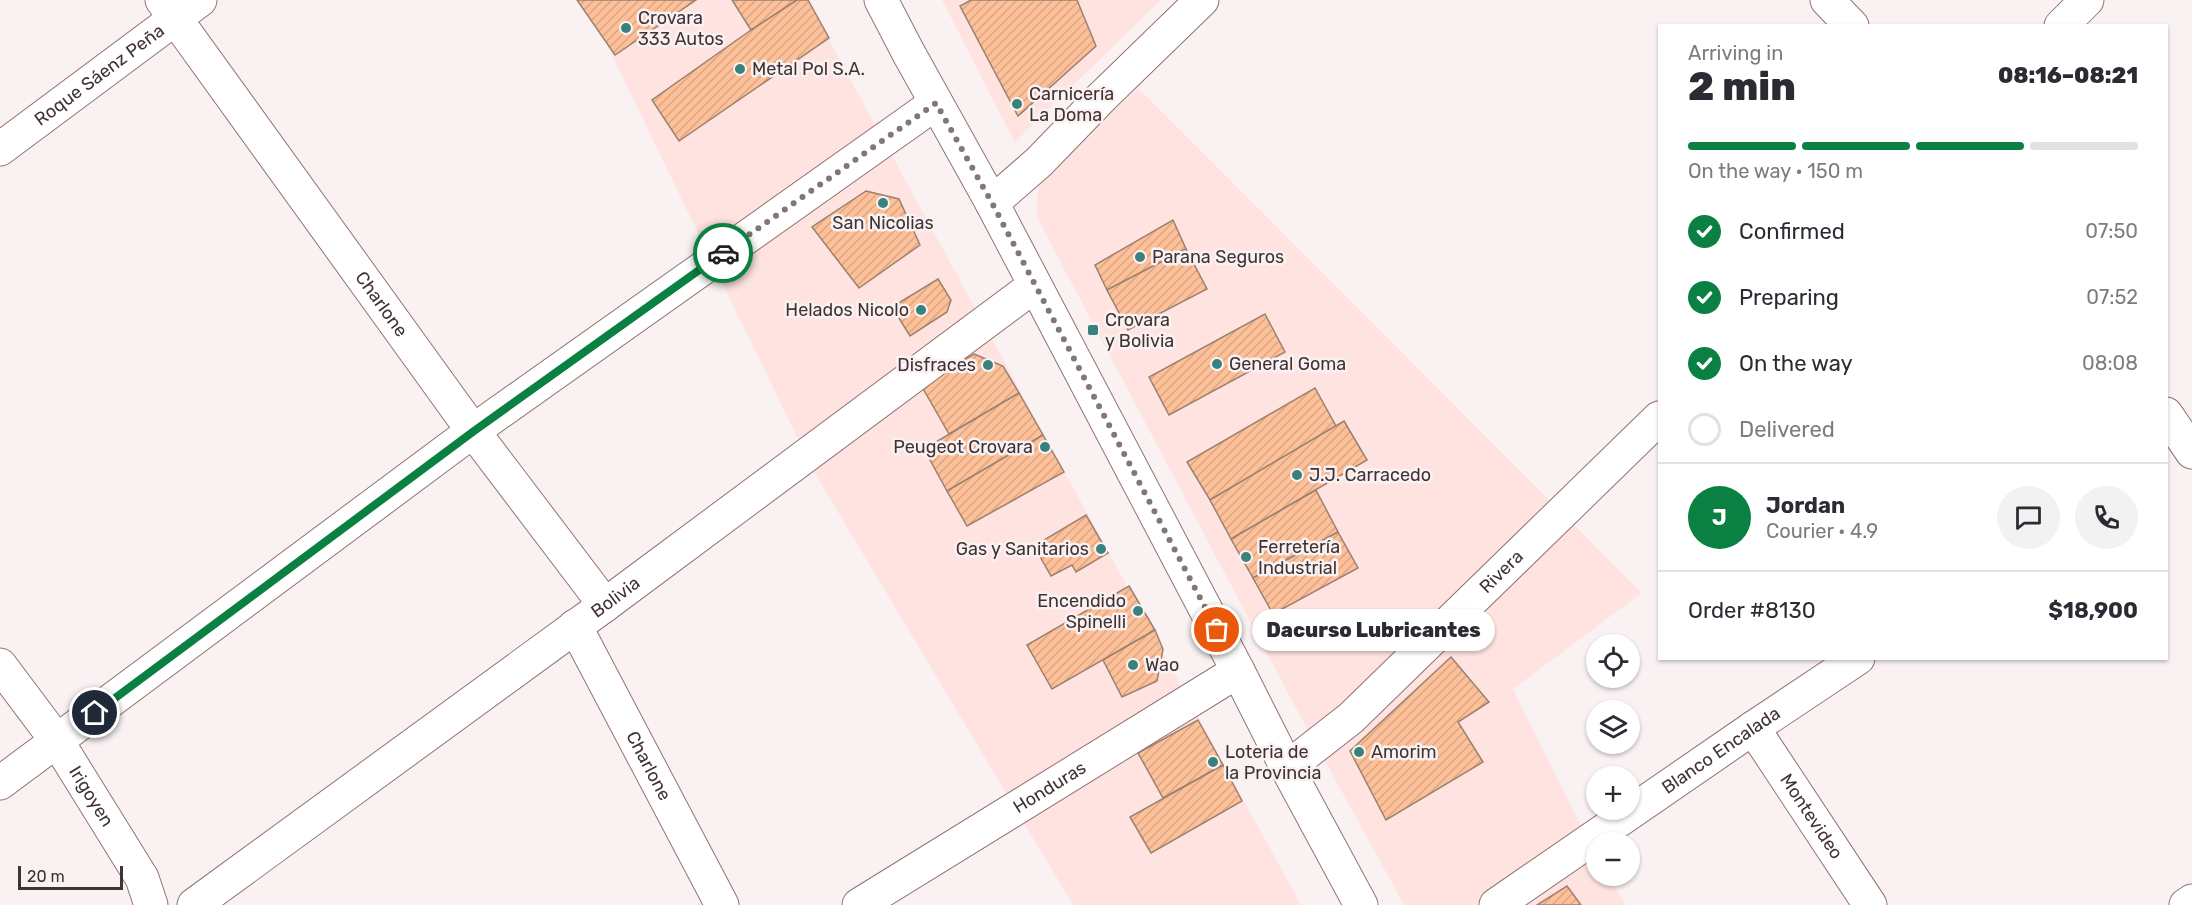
<!DOCTYPE html>
<meta charset="utf-8">
<style>
body{margin:0;font-family:Rubik,sans-serif;background:#f2f2f3;color:#2b2b33;height:100vh;display:flex;flex-direction:column;font-size:22px;white-space:nowrap}
*{box-sizing:border-box;margin:0}
p{font-size:20px;color:#7c7c81}
.icon{flex:none;width:33px;height:33px;fill:none;stroke:currentColor;stroke-width:2;stroke-linecap:round;stroke-linejoin:round}
.map{position:relative;flex:1;overflow:hidden}
.details{position:absolute;left:1658px;top:24px;width:510px;height:636px;display:flex;flex-direction:column;background:#fff;border-radius:0px;box-shadow:0 2px 4px #0004}
.details>*{flex:none}
.fabs{position:absolute;left:1586px;top:634px;display:grid;gap:12px}
.fabs a{display:grid;place-items:center;width:54px;height:54px;border-radius:50%;background:#fff;box-shadow:0 2px 4px #0004;font-size:30px}
.scale{position:absolute;left:18px;bottom:15px;width:105px;box-sizing:border-box;padding-left:6px;border:3px solid #413333;border-top:0;font-size:16px;line-height:21px;white-space:nowrap;color:#413333;-webkit-text-stroke:4px #faf2f2;paint-order:stroke}
.pin{position:absolute;display:grid;place-items:center;width:51px;height:51px;color:#fff;margin:-26px;border:3px solid #fff;border-radius:50%;box-shadow:0 2px 6px #0007}
.courier{position:absolute;display:grid;place-items:center;width:60px;height:60px;margin:-30px;border:4px solid #0b8043;border-radius:50%;background:#fff;color:#222;box-shadow:0 2px 8px #0007}
.bubble{position:absolute;height:42px;border-radius:21px;background:#fff;box-shadow:0 2px 4px #0004;font-size:20px;font-weight:800;line-height:42px;text-align:center}
.head em{font-style:normal;font-weight:800}
.head div{display:flex;flex-direction:column-reverse}
.head{display:flex;align-items:center;justify-content:space-between;height:102px;padding:0 30px}
h1{font-size:39px;font-weight:800;line-height:45px}
.bar{display:grid;grid-template-columns:repeat(4,1fr);gap:9px 6px;align-content:center;height:72px;padding:0 30px}
.bar i{height:8px;border-radius:4px;background:#e1e1e2}
.bar .on{background:#0b8043}
.bar p{grid-column:span 4}
.line{display:flex;align-items:center;gap:15px;padding:0 30px;border-top:2px solid #e1e1e2}
.line div{flex:1}
.round{display:grid;place-items:center;flex:none;width:63px;height:63px;border-radius:32px;background:#f2f2f3}
ol{padding:0 30px;list-style:none}
li{display:flex;align-items:center;gap:18px;height:66px}
li p{margin-inline-start:auto}
li .icon{padding:6px;border-radius:50%;background:#0b8043;color:#fff;stroke-width:4}
li:last-child{color:#7c7c81}
li i{width:33px;height:33px;border:3px solid #e1e1e2;border-radius:50%}
.map>svg:first-child{display:block}
.built{fill:#fee3e1}
.building{fill:url(#building-hatch);stroke:#9a8170;stroke-width:1.5}
.lines{fill:none;stroke-linecap:round;stroke-linejoin:round}
.minor-casing{stroke:#937372;stroke-width:35}
.major-casing{stroke:#937372;stroke-width:35}
.minor{stroke:#fff;stroke-width:33}
.major{stroke:#fff;stroke-width:33}
.done{stroke:#827676;stroke-width:6;stroke-dasharray:0 10.8}
.route{stroke:#0b8043;stroke-width:8}
.poi-dot{fill:#39817d;stroke:#faf2f2;stroke-width:2}
.labels{text-anchor:middle;stroke-width:5;stroke-linejoin:round;paint-order:stroke}
.poi-label{font-size:18px;fill:#413333;stroke:#faf2f2;text-anchor:start}
.street-label{font-size:18px;fill:#413333;stroke:#faf2f2}
</style>
<div class="map">
<svg width="2192" height="905" viewBox="0 0 2192 905">
<defs>
<pattern id="building-hatch" width="6" height="6" patternUnits="userSpaceOnUse" patternTransform="scale(1.5)"><rect width="6" height="6" fill="#fdc098"/><path d="M-1 1l2-2M0 6l6-6M5 7l2-2" fill="none" stroke="#daa583"/></pattern>
</defs>
<rect width="100%" height="100%" fill="#faf2f2"/>
<g class="built">
<path d="M585,0H807L1301,905H1073L814,472Z"/>
<path d="M942,0H1161L1026,131L1015,143Z"/>
<path d="M1138,88L1642,593L1513,689L1596,855V876H1608L1626,905H1404L1290,697L1042,227L1036,212L1039,181Z"/>
</g>
<g class="building">
<path d="M577,0H696L615,55Z"/>
<path d="M732,0H797L751,30Z"/>
<path d="M797,0H808L829,38L679,141L652,100L751,30Z"/>
<path d="M971,0H1077L1096,46L1018,116L960,6Z"/>
<path d="M866,191L899,199L920,245L859,288L812,227Z"/>
<path d="M1173,220L1186,249L1107,290L1095,265Z"/>
<path d="M1186,249L1207,289L1128,330L1107,290Z"/>
<path d="M938,279L951,300L947,312L910,336L892,307Z"/>
<path d="M1265,314L1285,352L1169,415L1149,377Z"/>
<path d="M974,354L1003,366L1019,393L949,434L921,385Z"/>
<path d="M1315,388L1336,426L1210,500L1187,462Z"/>
<path d="M1019,393L1043,435L947,491L924,449Z"/>
<path d="M1344,421L1367,460L1231,539L1210,500Z"/>
<path d="M1043,435L1064,472L967,526L947,491Z"/>
<path d="M1316,490L1338,532L1253,578L1231,539Z"/>
<path d="M1086,515L1108,553L1076,572L1072,565L1051,576L1034,546Z"/>
<path d="M1338,532L1358,568L1273,614L1253,578Z"/>
<path d="M1129,586L1155,630L1052,689L1027,645Z"/>
<path d="M1155,630L1163,649L1157,681L1122,697L1103,660Z"/>
<path d="M1451,657L1489,702L1458,722L1483,762L1386,820L1350,751Z"/>
<path d="M1198,720L1223,765L1163,798L1138,753Z"/>
<path d="M1223,765L1242,801L1151,853L1130,817Z"/>
<path d="M1567,886L1581,905H1537Z"/>
</g>
<g class="lines">
<g class="minor-casing">
<g id="minor">
<path id="s1" d="M162,0L473,431L605,605"/>
<path d="M1827,0L1852,26"/>
<path d="M2061,26L2087,0"/>
<path id="s2" d="M0,149L200,0"/>
<path d="M992,203L1039,162L1102,97L1202,0"/>
<path d="M2166,414L2192,452"/>
<path id="s3" d="M575,626L722,905"/>
<path id="s4" d="M0,665L57,741L142,878L151,905"/>
<path id="s5" d="M1753,728L1870,905"/>
<path id="s6" d="M1287,768L1351,718L1659,418"/>
<path d="M0,783L473,431L936,103"/>
<path id="s7" d="M194,905L605,605L1034,286"/>
<path id="s8" d="M859,905L1238,671"/>
<path id="s9" d="M1496,905L1753,728L1858,658"/>
<path d="M2186,905L2192,901"/>
</g>
</g>
<g class="major-casing">
<path id="major" d="M881,0L908,52L992,203L1238,671L1287,768L1361,905"/>
</g>
<use href="#minor" class="minor"/>
<use href="#major" class="major"/>
</g>
<g class="lines">
<path class="done" d="M723,253L936,103L992,203L1217,630"/>
<path class="route" d="M95,713L474,431L723,253"/>
</g>
<g class="poi-dot">
<circle cx="626" cy="28" r="6"/>
<circle cx="740" cy="69" r="6"/>
<circle cx="1017" cy="104" r="6"/>
<circle cx="883" cy="203" r="6"/>
<circle cx="1140" cy="257" r="6"/>
<circle cx="921" cy="310" r="6"/>
<rect x="1087" y="324" width="12" height="12" rx="3"/>
<circle cx="1217" cy="364" r="6"/>
<circle cx="988" cy="365" r="6"/>
<circle cx="1045" cy="447" r="6"/>
<circle cx="1297" cy="475" r="6"/>
<circle cx="1101" cy="549" r="6"/>
<circle cx="1246" cy="557" r="6"/>
<circle cx="1138" cy="611" r="6"/>
<circle cx="1133" cy="665" r="6"/>
<circle cx="1359" cy="752" r="6"/>
<circle cx="1213" cy="762" r="6"/>
</g>
<g class="labels">
<g class="poi-label">
<text x="638" y="24">Crovara<tspan x="638" dy="21">333 Autos</tspan></text>
<text x="752" y="75">Metal Pol S.A.</text>
<text x="1029" y="100">Carnicería<tspan x="1029" dy="21">La Doma</tspan></text>
<text x="883" y="229" text-anchor="middle">San Nicolias</text>
<text x="1152" y="263">Parana Seguros</text>
<text x="909" y="316" text-anchor="end">Helados Nicolo</text>
<text x="1105" y="326">Crovara<tspan x="1105" dy="21">y Bolivia</tspan></text>
<text x="1229" y="370">General Goma</text>
<text x="976" y="371" text-anchor="end">Disfraces</text>
<text x="1033" y="453" text-anchor="end">Peugeot Crovara</text>
<text x="1309" y="481">J.J. Carracedo</text>
<text x="1258" y="553">Ferretería<tspan x="1258" dy="21">Industrial</tspan></text>
<text x="1089" y="555" text-anchor="end">Gas y Sanitarios</text>
<text x="1126" y="607" text-anchor="end">Encendido<tspan x="1126" dy="21">Spinelli</tspan></text>
<text x="1145" y="671">Wao</text>
<text x="1225" y="758">Loteria de<tspan x="1225" dy="21">la Provincia</tspan></text>
<text x="1371" y="758">Amorim</text>
</g>
<g class="street-label">
<text dy="6" stroke="none"><textPath href="#s2" startOffset="124">Roque Sáenz Peña</textPath></text>
<text dy="6" stroke="none"><textPath href="#s1" startOffset="375">Charlone</textPath></text>
<text dy="6" stroke="none"><textPath href="#s6" startOffset="291">Rivera</textPath></text>
<text dy="6" stroke="none"><textPath href="#s7" startOffset="522">Bolivia</textPath></text>
<text dy="6" stroke="none"><textPath href="#s9" startOffset="273">Blanco Encalada</textPath></text>
<text dy="6" stroke="none"><textPath href="#s3" startOffset="158">Charlone</textPath></text>
<text dy="6" stroke="none"><textPath href="#s8" startOffset="224">Honduras</textPath></text>
<text dy="6" stroke="none"><textPath href="#s4" startOffset="160">Irigoyen</textPath></text>
<text dy="6" stroke="none"><textPath href="#s5" startOffset="106">Montevideo</textPath></text>
</g>
</g>
</svg>
<div class="fabs">
<a><svg class="icon" aria-label="locate" viewBox="0 0 24 24"><circle cx="12" cy="12" r="6"/><path d="M12 2v4M12 18v4M2 12h4M18 12h4"/></svg></a>
<a><svg class="icon" aria-label="layers" viewBox="0 0 24 24"><path d="M12 4l9 5-9 5-9-5zM3 14l9 5 9-5"/></svg></a>
<a>+</a>
<a>−</a>
</div>
<div class="scale">20 m</div>
<div class="pin" style="left:1217px;top:630px;background:#ea580c"><svg class="icon" aria-label="bag" viewBox="0 0 24 24"><path d="M5 8h14l-1 12H6zM9 8a3 3 0 0 1 6 0"/></svg></div>
<div class="pin" style="left:95px;top:713px;background:#1f2937"><svg class="icon" aria-label="home" viewBox="0 0 24 24"><path d="M3 11l9-7 9 7M6 9v11h12V9"/></svg></div>
<div class="courier" style="left:723px;top:253px"><svg class="icon" aria-label="car" viewBox="0 0 24 24"><path d="M5 17H2v-5l4-1 3-4h7l3 4 3 1v5h-3M9 17h6M6 11h13"/><circle cx="7" cy="17" r="2"/><circle cx="17" cy="17" r="2"/></svg></div>
<div class="bubble" style="left:1252px;top:609px;width:243px">Dacurso Lubricantes</div>
<section class="details">
<div class="head"><div><h1>2 min</h1><p>Arriving in</p></div><em>08:16–08:21</em></div>
<div class="bar"><i class="on"></i><i class="on"></i><i class="on"></i><i></i><p>On the way · 150 m</p></div>
<ol>
<li><svg class="icon" aria-label="check" viewBox="0 0 24 24"><path d="M5 12l5 5 9-10"/></svg>Confirmed<p>07:50</p></li>
<li><svg class="icon" aria-label="check" viewBox="0 0 24 24"><path d="M5 12l5 5 9-10"/></svg>Preparing<p>07:52</p></li>
<li><svg class="icon" aria-label="check" viewBox="0 0 24 24"><path d="M5 12l5 5 9-10"/></svg>On the way<p>08:08</p></li>
<li><i></i>Delivered</li>
</ol>
<div class="line" style="height:108px"><b class="round" style="background:#0b8043;color:#fff">J</b><div><b>Jordan</b><p>Courier · 4.9</p></div><a class="round"><svg class="icon" aria-label="chat" viewBox="0 0 24 24"><path d="M4 5h16v11H9l-5 4z"/></svg></a><a class="round"><svg class="icon" aria-label="phone" viewBox="0 0 24 24"><path d="M5 4h4l2 5-3 2q2 4 5 5l2-3 5 2v4C11 20 4 13 5 4z"/></svg></a></div>
<div class="line" style="height:78px"><div>Order #8130</div><b>$18,900</b></div>
</section>
</div>
